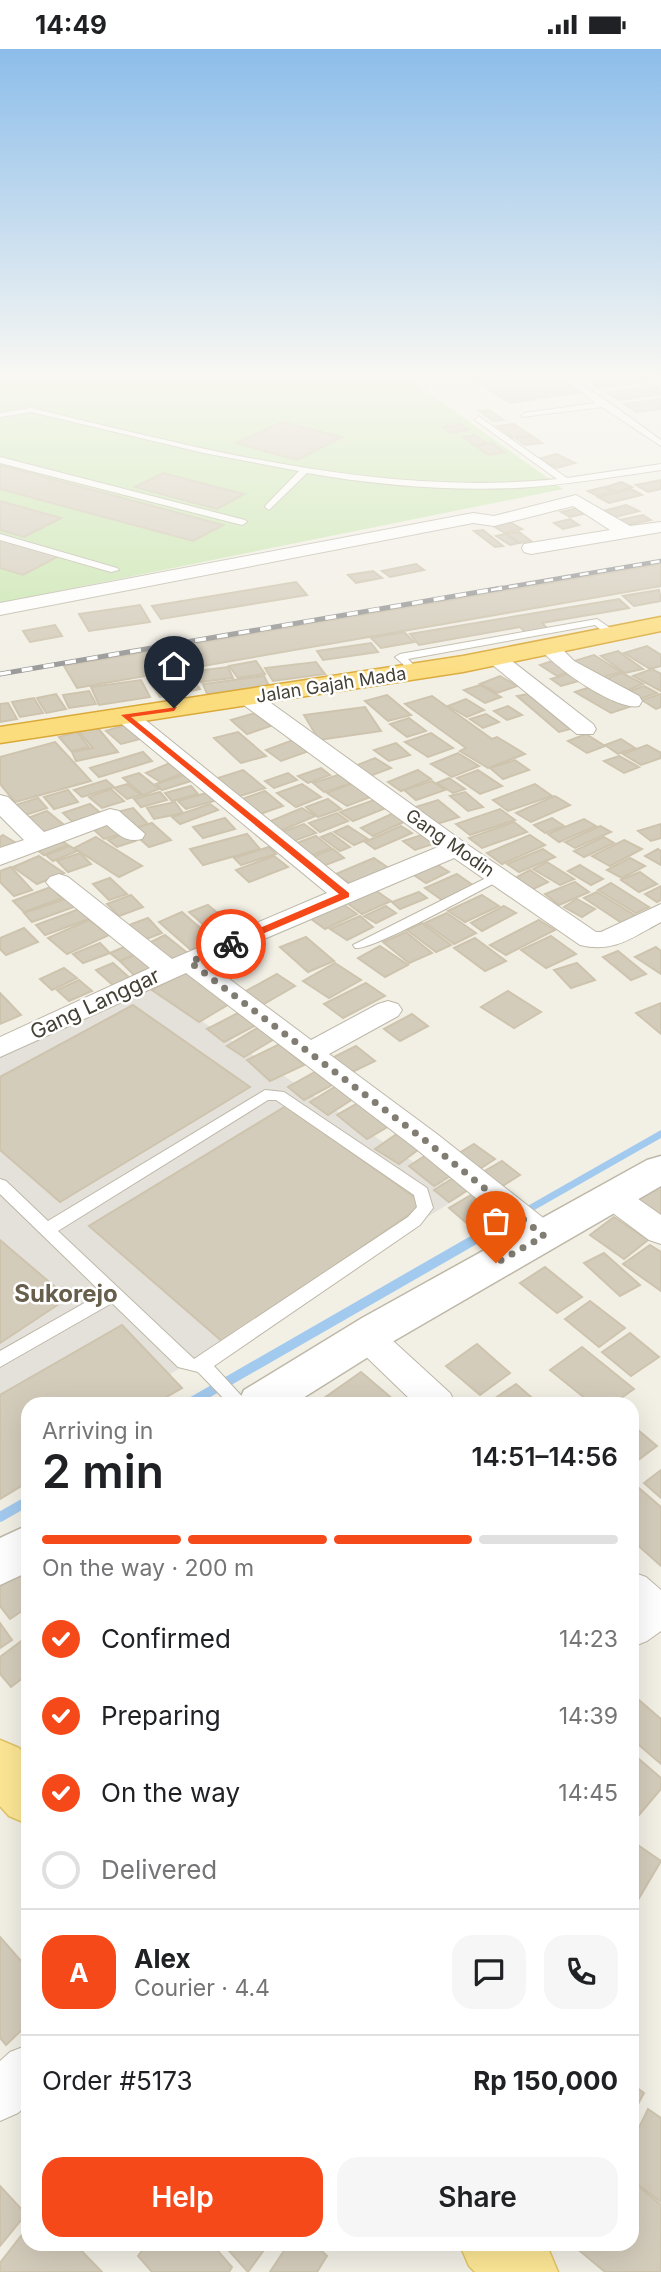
<!DOCTYPE html>
<meta charset="utf-8">
<style>
body{margin:0;font-family:Inter,sans-serif;background:#f6f6f6;color:#202124;height:100vh;display:flex;flex-direction:column;font-size:26px;white-space:nowrap}
*{box-sizing:border-box;margin:0}
p{font-size:23px;color:#757577}
.icon{flex:none;width:38px;height:38px;fill:none;stroke:currentColor;stroke-width:2;stroke-linecap:round;stroke-linejoin:round}
.map{position:relative;flex:1;overflow:hidden}
.side{position:absolute;left:21px;top:1348px;width:618px;height:854px;display:flex;flex-direction:column;background:#fff;border-radius:21px;box-shadow:0 7px 28px #0002}
.side>*{flex:none}
.pin{position:absolute;display:grid;place-items:center;width:60px;height:60px;color:#fff;margin:-72px -30px;border-radius:50% 50% 50% 0;rotate:-45deg;box-shadow:0 0 7px #0007}
.pin .icon{rotate:45deg}
.courier{position:absolute;display:grid;place-items:center;width:70px;height:70px;margin:-35px;border:5px solid #f64919;border-radius:50%;background:#fff;color:#222;box-shadow:0 2px 9px #0007}
.head em{font-style:normal;font-weight:600}
.head div{display:flex;flex-direction:column-reverse}
.head{display:flex;align-items:center;justify-content:space-between;height:119px;padding:0 21px}
h1{font-size:46px;font-weight:600;line-height:52px}
.bar{display:grid;grid-template-columns:repeat(4,1fr);gap:10px 7px;align-content:center;height:84px;padding:0 21px}
.bar i{height:9px;border-radius:5px;background:#e0e0e0}
.bar .current{background:#f64919}
.bar p{grid-column:span 4}
.line{display:flex;align-items:center;gap:18px;padding:0 21px;border-top:2px solid #e0e0e0}
.line div{flex:1}
.round{display:grid;place-items:center;flex:none;width:74px;height:74px;border-radius:21px;background:#f6f6f6}
ol{padding:0 21px;list-style:none}
li{display:flex;align-items:center;gap:21px;height:77px}
li p{margin-inline-start:auto}
li .icon{padding:7px;border-radius:50%;background:#f64919;color:#fff;stroke-width:4}
li:last-child{color:#757577}
li i{width:38px;height:38px;border:4px solid #e0e0e0;border-radius:50%}
.cta{display:flex;gap:14px;margin-top:auto;padding:14px 21px}
.cta a{flex:1;height:80px;border-radius:21px;background:#f64919;color:#fff;font-size:28px;font-weight:600;line-height:80px;text-align:center}
.cta a+a{background:#f6f6f6;color:#202124}
.status{display:flex;justify-content:space-between;align-items:center;height:49px;padding:0 35px;background:#fff;direction:ltr}
.status svg{height:19px;fill:currentColor}
.map>svg:first-child{display:block}
.industrial{fill:#e4e1da}
.green{fill:#c9e6af}
.lines{fill:none;stroke-linecap:round;stroke-linejoin:round}
.stream-far1{stroke:#a2caee;stroke-width:7}
.stream{stroke:#a2caee;stroke-width:10}
.building{fill:#d4ccbb;stroke:#cec4ae;stroke-width:2}
.service-casing{stroke:#beb8a8;stroke-width:2}
.minor-casing{stroke:#beb8a8;stroke-width:2}
.tertiary-casing{stroke:#beb8a8;stroke-width:3}
.primary-casing{stroke:#e1c465;stroke-width:3}
.trunk-casing{stroke:#daa938;stroke-width:3}
.service{fill:#fff;fill-rule:evenodd}
.minor{fill:#fff;fill-rule:evenodd}
.tertiary{fill:#fff;fill-rule:evenodd}
.primary{fill:#fce695;fill-rule:evenodd}
.trunk{fill:#fcdd7e;fill-rule:evenodd}
.rail-far1-casing{stroke:#959595;stroke-width:4.5}
.rail-casing{stroke:#959595;stroke-width:5}
.rail-far1{stroke:#fff;stroke-width:2.5;stroke-dasharray:9;stroke-linecap:butt}
.rail{stroke:#fff;stroke-width:3.5;stroke-dasharray:11;stroke-linecap:butt}
.route{fill:#f64919}
.done{stroke:#827d73;stroke-width:7;stroke-dasharray:0 12.6}
.labels{text-anchor:middle;stroke-width:5;stroke-linejoin:round;paint-order:stroke}
.far-street-label{font-size:18px;fill:#454035;stroke:#fff}
.street-label{font-size:21px;fill:#454035;stroke:#fff}
.quarter-label{font-size:24px;font-weight:bold;fill:#675e4c;stroke:#fff}
</style>
<div class="status"><b>14:49</b><svg viewBox="0 0 49 12"><path d="M0 12V9h3v3zM5 12V6h3v6zM10 12V3h3v9zM15 12V0h3v12zM26 1h20v11H26zM47 4h2v5h-2z"/></svg></div>
<div class="map">
<svg width="661" height="2223" viewBox="0 0 661 2223">
<rect width="100%" height="100%" fill="#f2efe5"/>
<path class="industrial" d="M143,933L463,1146L123,1354H28L0,1430V1004Z"/>
<path class="green" d="M0,329H404L417,335L563,440L0,554Z"/>
<g class="lines">
<path class="stream-far1" d="M524,1163L661,1085"/>
<g class="stream">
<path d="M190,1354L512,1169"/>
<path d="M0,1468L28,1452"/>
</g>
</g>
<g class="building">
<path d="M559,329L581,343L510,354L473,330Z"/>
<path d="M621,329H645L650,332L599,339L590,333Z"/>
<path d="M658,336L661,345L619,351L608,344Z"/>
<path d="M661,350V360L637,363L624,355Z"/>
<path d="M489,361L503,371L493,372L479,362Z"/>
<path d="M282,373L342,388L297,411L236,394Z"/>
<path d="M460,375L468,381L451,384L443,378Z"/>
<path d="M514,375L530,386L513,389L497,377Z"/>
<path d="M475,386L486,394L474,396L464,388Z"/>
<path d="M532,387L542,394L525,396L515,389Z"/>
<path d="M492,394L504,403L489,406L476,397Z"/>
<path d="M556,405L575,414L557,419L538,410Z"/>
<path d="M0,416L223,476L193,492L0,440Z"/>
<path d="M163,424L244,445L217,460L135,438Z"/>
<path d="M661,431V440L648,443L636,436Z"/>
<path d="M621,433L632,438L617,443L606,438Z"/>
<path d="M604,438L613,443L597,447L588,442Z"/>
<path d="M631,440L642,446L609,454L598,448Z"/>
<path d="M0,452L61,469L24,488L0,481Z"/>
<path d="M626,456L639,462L616,468L603,462Z"/>
<path d="M582,458L592,463L570,468L561,463Z"/>
<path d="M643,466L651,471L623,477L615,472Z"/>
<path d="M570,470L579,476L563,480L554,474Z"/>
<path d="M510,473L522,480L505,484L493,477Z"/>
<path d="M483,481L503,497L495,498L474,482Z"/>
<path d="M519,483L531,492L519,494L507,485Z"/>
<path d="M505,485L519,494L510,496L496,487Z"/>
<path d="M0,491L59,507L23,526L0,519Z"/>
<path d="M416,515L424,521L390,528L382,522Z"/>
<path d="M661,515V537L77,639L64,617Z"/>
<path d="M373,522L382,529L356,534L348,526Z"/>
<path d="M296,533L307,546L161,570L152,557Z"/>
<path d="M659,541L661,552L634,557L623,547Z"/>
<path d="M619,550L629,559L542,574L549,581L526,584L520,578L419,596L410,585Z"/>
<path d="M140,556L150,573L89,582L79,565Z"/>
<path d="M55,576L62,587L30,593L23,582Z"/>
<path d="M404,583L414,593L381,599L371,589Z"/>
<path d="M371,594L378,603L323,611L317,602Z"/>
<path d="M647,597L661,606V617L650,620L624,604Z"/>
<path d="M618,602L643,620L625,624L601,607Z"/>
<path d="M594,606L621,623L600,629L574,612Z"/>
<path d="M555,611L572,622L557,627L540,616Z"/>
<path d="M256,612L265,625L238,629L229,617Z"/>
<path d="M316,613L325,625L273,632L265,619Z"/>
<path d="M228,618L233,629L201,633L196,622Z"/>
<path d="M652,620L661,625V642L633,627Z"/>
<path d="M186,622L200,640L160,648L147,630Z"/>
<path d="M572,624L582,631L561,637L551,630Z"/>
<path d="M622,624L643,635L623,643L602,631Z"/>
<path d="M264,627L269,637L207,645L203,635Z"/>
<path d="M500,627L517,637L497,644L480,635Z"/>
<path d="M141,631L150,648L99,656L91,638Z"/>
<path d="M480,636L501,648L485,654L464,641Z"/>
<path d="M596,636L632,657L611,664L575,643Z"/>
<path d="M644,637L657,644L639,650L627,643Z"/>
<path d="M89,642L96,655L69,659L63,646Z"/>
<path d="M56,645L66,660L46,664L37,649Z"/>
<path d="M528,645L570,680L559,683L517,647Z"/>
<path d="M661,645V658L656,660L642,651Z"/>
<path d="M387,646L411,666L388,672L365,652Z"/>
<path d="M432,647L492,690L497,688L525,705L488,719L460,702L466,699L405,655Z"/>
<path d="M34,649L43,664L20,668L12,653Z"/>
<path d="M466,650L484,661L467,668L448,657Z"/>
<path d="M8,654L17,670L0,673V655Z"/>
<path d="M508,657L522,666L507,671L494,662Z"/>
<path d="M365,658L381,682L319,691L304,666Z"/>
<path d="M255,664L271,677L247,685L231,671Z"/>
<path d="M486,665L499,673L483,679L470,670Z"/>
<path d="M409,669L426,682L407,688L390,675Z"/>
<path d="M125,676L140,690L121,695L106,682Z"/>
<path d="M97,678L118,703L76,712L72,703L93,699L79,683Z"/>
<path d="M77,683L89,698L71,702L59,688Z"/>
<path d="M238,683L266,707L241,714L214,689Z"/>
<path d="M431,684L453,699L428,708L405,693Z"/>
<path d="M586,685L605,697L587,704L568,692Z"/>
<path d="M621,690L635,699L618,705L605,696Z"/>
<path d="M293,691L309,702L281,712L266,701Z"/>
<path d="M55,693L91,732L15,753L0,735V708Z"/>
<path d="M396,694L410,706L389,712L374,701Z"/>
<path d="M647,696L661,704V709L641,716L623,705Z"/>
<path d="M143,703L152,712L99,728L90,719Z"/>
<path d="M458,704L479,717L452,728L431,715Z"/>
<path d="M619,707L639,718L624,724L604,712Z"/>
<path d="M375,709L391,719L370,727L355,717Z"/>
<path d="M515,711L529,721L503,730L490,719Z"/>
<path d="M170,714L184,724L160,733L146,724Z"/>
<path d="M321,719L330,726L308,734L298,727Z"/>
<path d="M243,721L265,739L234,749L212,731Z"/>
<path d="M418,721L431,730L401,742L388,733Z"/>
<path d="M478,721L502,737L480,745L457,729Z"/>
<path d="M139,724L159,740L143,746L123,729Z"/>
<path d="M288,724L297,731L274,739L265,732Z"/>
<path d="M187,725L194,731L162,741L156,735Z"/>
<path d="M341,725L352,734L324,743L313,734Z"/>
<path d="M449,729L465,740L453,744L437,734Z"/>
<path d="M106,731L114,738L82,748L74,741Z"/>
<path d="M432,732L445,741L416,751L404,741Z"/>
<path d="M353,734L373,747L347,757L327,744Z"/>
<path d="M127,735L141,746L127,750L114,739Z"/>
<path d="M302,735L321,748L296,758L277,744Z"/>
<path d="M535,735L552,747L508,762L493,751Z"/>
<path d="M191,737L198,745L172,752L165,744Z"/>
<path d="M111,740L124,752L102,759L89,748Z"/>
<path d="M68,741L78,753L54,760L44,748Z"/>
<path d="M265,742L283,757L260,765L242,750Z"/>
<path d="M160,743L167,751L141,758L134,750Z"/>
<path d="M465,743L483,758L468,762L450,747Z"/>
<path d="M206,744L214,752L186,760L178,752Z"/>
<path d="M555,747L570,756L531,773L516,764Z"/>
<path d="M38,749L47,759L25,766L16,756Z"/>
<path d="M328,750L341,760L318,768L306,758Z"/>
<path d="M374,751L386,759L353,772L340,763Z"/>
<path d="M438,751L459,768L437,775L416,758Z"/>
<path d="M175,753L183,764L154,770L147,759Z"/>
<path d="M90,755L104,767L76,776L63,764Z"/>
<path d="M210,755L218,761L180,775L172,768Z"/>
<path d="M133,759L148,775L131,780L117,763Z"/>
<path d="M302,759L315,767L278,783L266,774Z"/>
<path d="M500,760L515,771L470,786L456,775Z"/>
<path d="M47,762L69,780L43,789L22,771Z"/>
<path d="M337,764L348,772L320,783L309,774Z"/>
<path d="M394,764L406,772L373,787L361,779Z"/>
<path d="M225,769L235,780L203,789L193,778Z"/>
<path d="M552,769L564,777L545,784L534,776Z"/>
<path d="M584,770L596,777L559,793L548,785Z"/>
<path d="M116,773L127,783L104,790L93,780Z"/>
<path d="M514,773L527,783L482,799L469,789Z"/>
<path d="M152,774L171,791L149,798L130,781Z"/>
<path d="M304,775L316,784L291,793L279,784Z"/>
<path d="M661,775V789L651,792L638,782Z"/>
<path d="M348,777L368,790L354,796L334,783Z"/>
<path d="M401,777L412,784L375,800L365,793Z"/>
<path d="M600,777L611,783L575,799L565,793Z"/>
<path d="M126,784L135,792L117,798L108,791Z"/>
<path d="M331,784L350,798L340,802L321,788Z"/>
<path d="M427,784L439,793L415,801L403,792Z"/>
<path d="M247,785L260,800L203,816L190,800Z"/>
<path d="M3,786L18,795L0,803V788Z"/>
<path d="M530,786L545,796L502,815L487,804Z"/>
<path d="M316,787L331,799L306,808L291,796Z"/>
<path d="M56,788L68,796L44,806L33,798Z"/>
<path d="M96,788L142,817L119,828L74,799Z"/>
<path d="M604,788L614,794L584,808L574,802Z"/>
<path d="M624,791L642,800L610,817L592,807Z"/>
<path d="M70,797L77,802L53,812L46,806Z"/>
<path d="M269,798L276,805L241,816L234,809Z"/>
<path d="M333,800L344,809L320,818L309,809Z"/>
<path d="M543,800L555,808L519,823L507,815Z"/>
<path d="M658,800L661,802V816L645,807Z"/>
<path d="M80,804L91,815L68,823L57,812Z"/>
<path d="M39,807L64,824L37,835L13,818Z"/>
<path d="M274,807L288,818L249,833L236,821Z"/>
<path d="M374,809L390,820L352,836L336,825Z"/>
<path d="M630,809L645,817L622,829L607,821Z"/>
<path d="M433,813L449,823L426,834L411,824Z"/>
<path d="M547,813L574,830L560,836L533,820Z"/>
<path d="M580,816L603,830L591,836L568,822Z"/>
<path d="M11,818L32,841L14,847L0,833V822Z"/>
<path d="M530,821L548,833L533,840L515,829Z"/>
<path d="M640,823L657,835L639,843L621,831Z"/>
<path d="M457,825L474,837L442,851L425,839Z"/>
<path d="M110,829L127,845L109,851L93,835Z"/>
<path d="M575,833L589,843L559,856L545,845Z"/>
<path d="M611,834L649,858L636,864L598,841Z"/>
<path d="M661,837V851L657,853L645,845Z"/>
<path d="M51,838L62,849L24,863L13,852Z"/>
<path d="M372,839L391,852L362,865L343,851Z"/>
<path d="M419,843L427,849L400,860L392,853Z"/>
<path d="M597,843L636,867L622,874L584,849Z"/>
<path d="M131,846L143,858L119,867L107,855Z"/>
<path d="M482,846L499,857L465,873L448,862Z"/>
<path d="M71,848L79,856L32,873L24,864Z"/>
<path d="M577,850L595,860L582,868L564,858Z"/>
<path d="M343,855L357,865L325,880L311,870Z"/>
<path d="M208,856L238,881L219,889L189,863Z"/>
<path d="M386,857L396,864L376,874L364,867Z"/>
<path d="M504,857L516,864L482,882L471,874Z"/>
<path d="M85,858L94,868L45,886L36,876Z"/>
<path d="M182,863L214,891L191,901L159,873Z"/>
<path d="M447,864L476,884L454,895L425,874Z"/>
<path d="M360,867L373,878L347,891L330,880Z"/>
<path d="M148,869L162,884L138,893L124,878Z"/>
<path d="M89,871L109,886L67,905L48,889Z"/>
<path d="M539,871L555,881L506,906L490,896Z"/>
<path d="M422,874L451,896L436,903L407,881Z"/>
<path d="M24,879L38,893L6,906L0,900V889Z"/>
<path d="M406,883L432,904L409,914L383,893Z"/>
<path d="M165,886L190,906L169,915L145,896Z"/>
<path d="M551,887L576,905L546,919L521,901Z"/>
<path d="M306,888L334,912L308,923L280,898Z"/>
<path d="M475,889L506,912L485,922L454,899Z"/>
<path d="M100,894L110,904L83,914L73,905Z"/>
<path d="M133,894L142,902L120,912L110,904Z"/>
<path d="M242,897L255,908L211,926L199,914Z"/>
<path d="M380,897L408,916L385,928L358,909Z"/>
<path d="M656,898L661,902V925L635,908Z"/>
<path d="M618,902L646,925L631,931L603,908Z"/>
<path d="M142,903L157,917L134,926L120,912Z"/>
<path d="M113,914L132,931L115,938L96,921Z"/>
<path d="M335,914L361,931L329,949L303,932Z"/>
<path d="M577,914L595,931L571,939L554,921Z"/>
<path d="M64,919L77,929L52,941L40,930Z"/>
<path d="M185,923L231,954L199,973L152,941Z"/>
<path d="M277,925L295,937L262,956L244,943Z"/>
<path d="M79,931L92,942L69,952L57,941Z"/>
<path d="M366,934L385,947L343,969L324,955Z"/>
<path d="M508,942L541,963L514,979L481,958Z"/>
<path d="M0,944L21,966L0,975Z"/>
<path d="M661,954V985L636,964Z"/>
<path d="M133,956L250,1038L60,1153L0,1101V1028Z"/>
<path d="M238,964L256,976L224,993L207,980Z"/>
<path d="M412,965L428,977L400,992L384,980Z"/>
<path d="M259,978L276,989L244,1008L227,997Z"/>
<path d="M280,995L304,1016L270,1032L247,1011Z"/>
<path d="M356,997L375,1012L348,1025L330,1010Z"/>
<path d="M315,1023L332,1036L304,1051L288,1038Z"/>
<path d="M338,1036L356,1048L328,1066L310,1053Z"/>
<path d="M365,1050L396,1073L367,1090L337,1066Z"/>
<path d="M286,1057L424,1155L224,1294L89,1177Z"/>
<path d="M404,1080L427,1094L399,1115L375,1100Z"/>
<path d="M474,1095L495,1110L472,1125L451,1109Z"/>
<path d="M431,1103L457,1123L434,1137L409,1117Z"/>
<path d="M502,1112L520,1126L496,1141L478,1126Z"/>
<path d="M461,1124L476,1136L449,1153L434,1141Z"/>
<path d="M661,1134V1170L635,1153Z"/>
<path d="M483,1139L504,1156L470,1177L449,1159Z"/>
<path d="M614,1168L648,1191L624,1210L590,1186Z"/>
<path d="M0,1191L68,1249L0,1294Z"/>
<path d="M650,1196L661,1203V1242L623,1215Z"/>
<path d="M604,1204L640,1236L620,1247L584,1214Z"/>
<path d="M545,1218L582,1248L557,1264L520,1234Z"/>
<path d="M590,1252L625,1279L599,1298L565,1270Z"/>
<path d="M122,1276L182,1339L156,1354H28V1433L0,1450V1346Z"/>
<path d="M630,1284L659,1308L631,1327L602,1303Z"/>
<path d="M477,1295L510,1324L480,1346L446,1317Z"/>
<path d="M582,1298L634,1340L614,1354H591L550,1321Z"/>
<path d="M361,1323L394,1351L389,1354H317Z"/>
<path d="M516,1335L538,1354H488Z"/>
<path d="M632,1376L657,1397L633,1415L632,1414Z"/>
<path d="M661,1421V1449L644,1434Z"/>
<path d="M632,1433L661,1458V1517L632,1491Z"/>
<path d="M15,1513L28,1529V1558L10,1570L0,1557V1523Z"/>
<path d="M0,1574L12,1591L0,1599Z"/>
<path d="M28,1587V1625L11,1638L0,1625V1608Z"/>
<path d="M632,1645L661,1670V1715L632,1690Z"/>
<path d="M632,1704L661,1729V1740L639,1766L632,1759Z"/>
<path d="M632,1792L661,1812L632,1861Z"/>
<path d="M0,1888L28,1920V1975L6,1996L0,1989Z"/>
<path d="M632,2035L644,2044L632,2066Z"/>
<path d="M648,2060L661,2069V2153L632,2131V2093Z"/>
<path d="M632,2132L661,2156V2223H605L574,2197L576,2194H632Z"/>
<path d="M0,2137L26,2165L0,2197Z"/>
<path d="M28,2178V2194H74L102,2223H0V2214Z"/>
<path d="M148,2194H211L232,2218L229,2223H152L138,2207Z"/>
<path d="M222,2194H269L248,2223Z"/>
<path d="M289,2194H313L327,2207L317,2223H270Z"/>
</g>
<g class="lines">
<g class="service-casing">
<g id="service">
<path d="M562,329C580,329 642,378 661,391V397L602,358L521,368L524,364L596,354Z"/>
<path d="M31,359C202,400 379,448 557,430L475,371L478,367L567,429L661,415V421C613,428 565,436 517,439C447,442 375,436 307,424L269,461L265,458L266,456L299,422L204,404L31,363L0,368V364Z"/>
<path d="M0,408L245,471L247,473L242,476L0,414Z"/>
<path d="M0,485L117,519L119,521L111,523L0,491Z"/>
<path d="M597,570L616,583V587H608L595,576L408,610L420,623L415,626L395,608L400,605Z"/>
<path d="M498,823L503,824V830C479,841 373,902 355,899L353,896Z"/>
<path d="M265,1041L284,1043L427,1139L433,1159L420,1176L214,1317L248,1354H228L198,1323L178,1318L112,1254L0,1318V1302L102,1244L0,1145V1130L6,1132L48,1172ZM268,1051H276L414,1146L417,1158L408,1168L194,1310L58,1182Z"/>
</g>
</g>
<g class="minor-casing">
<g id="minor">
<path d="M576,446L630,477L661,473V483L531,505L524,503L522,499L524,495L610,481L573,457L494,477L473,474L0,566V554L473,464L494,467Z"/>
<path d="M549,592L556,594L574,612L639,647L642,652L639,657C616,662 552,617 539,598L542,594Z"/>
<path d="M496,603L503,605L593,675L596,680L593,685H577L489,613L486,609L489,605Z"/>
<path d="M249,642L257,644L465,794L596,883H601L661,855V873C631,889 614,904 580,896L454,809L208,914L311,991L378,955L388,952L398,955L402,961L398,967L329,1005L437,1085L556,1179L561,1187L556,1195L544,1199L532,1195L415,1099L186,924L0,1008V988L150,919L50,838L46,833L50,828L59,825L68,828L172,910L327,844L117,671L114,666L117,661H133L348,835L438,798L241,654L238,649L241,644Z"/>
<path d="M0,746L8,748L44,783L110,760L119,762L145,785L142,790C126,794 119,786 107,776L0,816V799L24,791L0,767Z"/>
<path d="M613,1137L624,1140L661,1166V1195L649,1191L602,1156L597,1148L602,1140Z"/>
<path d="M367,1275L379,1279L450,1344L455,1354H414L355,1297L349,1288L355,1279Z"/>
<path d="M632,1523L646,1528L661,1541V1582L647,1592L632,1598Z"/>
<path d="M28,1996V2055L18,2064L0,2072V2012L10,2003Z"/>
</g>
</g>
<g class="tertiary-casing">
<g id="tertiary">
<path d="M661,1107V1137L392,1293L295,1354H238L244,1341L362,1269L647,1111Z"/>
<path d="M28,1476V1523L0,1536V1489Z"/>
</g>
</g>
<g class="primary-casing">
<g id="primary">
<path d="M0,1691L19,1699L28,1708V1775L9,1767L0,1757Z"/>
<path d="M459,2194H542L548,2199L558,2223H475L469,2217Z"/>
</g>
</g>
<g class="trunk-casing">
<path id="trunk" d="M661,568V582L463,623L0,694V678L463,607Z"/>
</g>
<use href="#service" class="service"/>
<use href="#minor" class="minor"/>
<use href="#tertiary" class="tertiary"/>
<use href="#primary" class="primary"/>
<use href="#trunk" class="trunk"/>
<g class="rail-far1-casing">
<path id="rail-far1" d="M491,541L661,512"/>
</g>
<g class="rail-casing">
<path id="rail" d="M0,625L502,539"/>
</g>
<use href="#rail-far1" class="rail-far1"/>
<use href="#rail" class="rail"/>
</g>
<linearGradient id="sky" x2="0" y2="1"><stop stop-color="#8cbdea"/><stop offset="0.51" stop-color="#f9f8f3"/><stop offset="1" stop-color="#f9f8f3" stop-opacity="0"/></linearGradient>
<rect width="661" height="640" fill="url(#sky)"/>
<path class="route" d="M177,658L174,662L131,668L349,844V848L234,897H227V893L339,845L121,666Z"/>
<g class="lines">
<path class="done" d="M231,895L190,913L426,1092L544,1187L496,1214"/>
</g>
<g class="labels">
<g class="far-street-label">
<text transform="translate(331 636) rotate(-9)" y="6">Jalan Gajah Mada</text>
<text transform="translate(450 794) rotate(35)" y="6">Gang Modin</text>
</g>
<g class="street-label">
<text transform="translate(95 955) rotate(-25)" y="7">Gang Langgar</text>
</g>
<g class="quarter-label">
<text x="66" y="1253">Sukorejo</text>
</g>
</g>
</svg>
<div class="pin" style="left:496px;top:1214px;background:#ea580c"><svg class="icon" aria-label="bag" viewBox="0 0 24 24"><path d="M5 8h14l-1 12H6zM9 8a3 3 0 0 1 6 0"/></svg></div>
<div class="pin" style="left:174px;top:659px;background:#1f2937"><svg class="icon" aria-label="home" viewBox="0 0 24 24"><path d="M3 11l9-7 9 7M6 9v11h12V9"/></svg></div>
<div class="courier" style="left:231px;top:895px"><svg class="icon" aria-label="bike" viewBox="0 0 24 24"><circle cx="6" cy="16" r="4"/><circle cx="18" cy="16" r="4"/><path d="M6 16l4-8h5l3 8M10 8l3 8H6M13 5h3"/></svg></div>
<section class="side">
<div class="head"><div><h1>2 min</h1><p>Arriving in</p></div><em>14:51–14:56</em></div>
<div class="bar"><i class="current"></i><i class="current"></i><i class="current"></i><i></i><p>On the way · 200 m</p></div>
<ol>
<li><svg class="icon" aria-label="check" viewBox="0 0 24 24"><path d="M5 12l5 5 9-10"/></svg>Confirmed<p>14:23</p></li>
<li><svg class="icon" aria-label="check" viewBox="0 0 24 24"><path d="M5 12l5 5 9-10"/></svg>Preparing<p>14:39</p></li>
<li><svg class="icon" aria-label="check" viewBox="0 0 24 24"><path d="M5 12l5 5 9-10"/></svg>On the way<p>14:45</p></li>
<li><i></i>Delivered</li>
</ol>
<div class="line" style="height:126px"><b class="round" style="background:#f64919;color:#fff">A</b><div><b>Alex</b><p>Courier · 4.4</p></div><a class="round"><svg class="icon" aria-label="chat" viewBox="0 0 24 24"><path d="M4 5h16v11H9l-5 4z"/></svg></a><a class="round"><svg class="icon" aria-label="phone" viewBox="0 0 24 24"><path d="M5 4h4l2 5-3 2q2 4 5 5l2-3 5 2v4C11 20 4 13 5 4z"/></svg></a></div>
<div class="line" style="height:91px"><div>Order #5173</div><b>Rp 150,000</b></div>
<div class="cta"><a>Help</a><a>Share</a></div>
</section>
</div>
